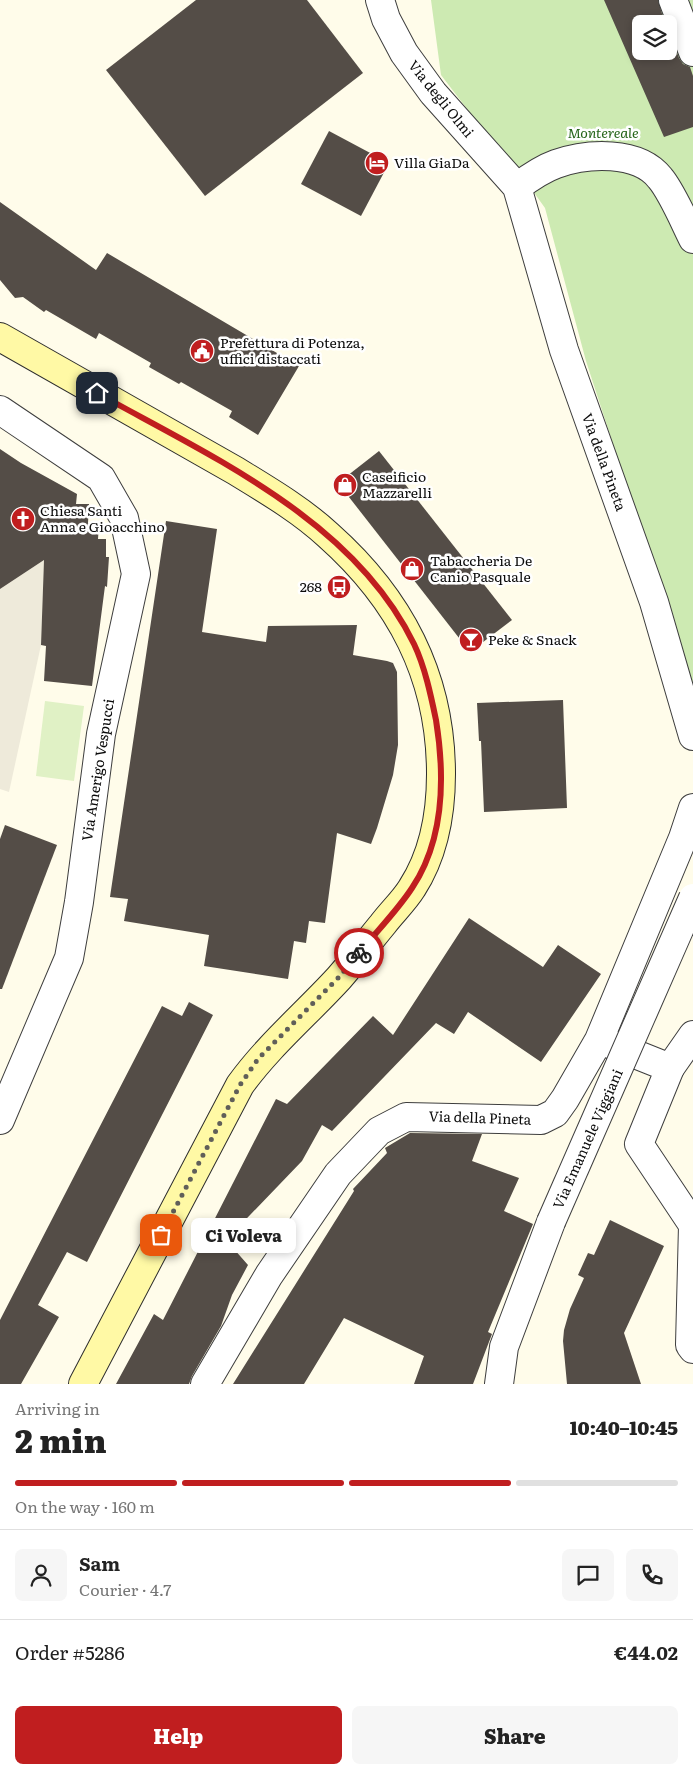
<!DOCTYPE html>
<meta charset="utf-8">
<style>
body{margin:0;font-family:Literata,serif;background:#f6f6f6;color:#222;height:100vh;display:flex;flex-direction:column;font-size:19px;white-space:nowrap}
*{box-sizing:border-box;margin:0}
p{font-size:16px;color:#767676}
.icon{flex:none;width:28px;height:28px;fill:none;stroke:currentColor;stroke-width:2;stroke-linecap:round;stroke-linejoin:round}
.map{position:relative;height:1384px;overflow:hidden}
.panel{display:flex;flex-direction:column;background:#fff;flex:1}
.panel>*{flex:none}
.controls{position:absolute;left:632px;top:15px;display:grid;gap:10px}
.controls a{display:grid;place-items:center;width:45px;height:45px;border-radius:8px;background:#fff;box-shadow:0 2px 8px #0003;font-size:25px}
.pin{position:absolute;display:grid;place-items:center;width:42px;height:42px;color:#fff;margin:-21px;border-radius:10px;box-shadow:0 2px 8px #0006}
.courier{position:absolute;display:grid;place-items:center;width:50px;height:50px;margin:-25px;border:4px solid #c01e1f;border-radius:50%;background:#fff;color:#222;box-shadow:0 1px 6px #0007}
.bubble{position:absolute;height:35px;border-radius:8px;background:#fff;box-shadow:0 2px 8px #0003;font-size:16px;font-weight:800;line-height:35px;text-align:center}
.head em{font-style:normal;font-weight:800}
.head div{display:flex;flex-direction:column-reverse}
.head{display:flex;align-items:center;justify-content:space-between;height:85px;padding:0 15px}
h1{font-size:32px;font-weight:800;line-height:38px}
.bar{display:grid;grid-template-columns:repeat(4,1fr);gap:8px 5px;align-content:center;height:60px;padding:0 15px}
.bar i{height:6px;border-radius:4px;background:#e0e0e0}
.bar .active{background:#c01e1f}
.bar p{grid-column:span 4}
.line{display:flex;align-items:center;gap:12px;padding:0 15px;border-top:1px solid #e0e0e0}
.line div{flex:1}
.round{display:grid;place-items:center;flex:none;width:52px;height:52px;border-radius:8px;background:#f6f6f6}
.button{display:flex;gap:10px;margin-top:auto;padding:10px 15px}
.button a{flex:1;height:58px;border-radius:8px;background:#c01e1f;color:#fff;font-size:20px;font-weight:800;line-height:58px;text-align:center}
.button a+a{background:#f6f6f6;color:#222}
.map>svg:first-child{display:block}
.green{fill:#cdeab2;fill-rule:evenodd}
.pitch{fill:#e0f1c5}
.plaza{fill:#eeeada}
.building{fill:#544d47}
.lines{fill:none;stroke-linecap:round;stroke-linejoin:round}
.street-casing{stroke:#3e3e3e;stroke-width:30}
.secondary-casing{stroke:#2d2d2d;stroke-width:30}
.street{stroke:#fff;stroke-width:28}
.secondary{stroke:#fff9a5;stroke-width:28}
.street-bridge-casing{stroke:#3e3e3e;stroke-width:30;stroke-linecap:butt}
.street-bridge{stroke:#fff;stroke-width:28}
.done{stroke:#605f59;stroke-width:5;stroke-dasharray:0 9}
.route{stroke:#c01e1f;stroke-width:6}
.labels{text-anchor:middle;stroke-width:5;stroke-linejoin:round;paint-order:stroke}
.street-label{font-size:14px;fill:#0b0b0b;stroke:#fff}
.park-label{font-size:14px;font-style:italic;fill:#26651a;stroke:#fff}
.poi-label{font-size:14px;fill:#0b0b0b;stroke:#fff;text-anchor:start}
</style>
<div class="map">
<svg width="693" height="1384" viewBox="0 0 693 1384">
<rect width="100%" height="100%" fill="#fffcea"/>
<path class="green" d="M431,0H693V690L586,361L545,208L502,148L474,118L441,75ZM641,24H669V51H641Z"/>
<path class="pitch" d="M45,701L84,706L74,781L36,776Z"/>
<path class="plaza" d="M44,560L41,645L9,792L0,789V589Z"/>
<g class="building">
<path d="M196,0H307L363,73L205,196L106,70Z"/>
<path d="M604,0H658L665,24H641V51H669V32L679,58L683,64L690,67L693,76V127L664,137Z"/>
<path d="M329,131L389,163L361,216L301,184Z"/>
<path d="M0,202L96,270L107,253L299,366L258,435L229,417L232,411L181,382L179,384L149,367L151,363L99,333L96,339L46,310L44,312L23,297L15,298L0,280Z"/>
<path d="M0,449L21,463L77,494L76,504H89L88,523L99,524L98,539H106V557H109L107,587L105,586L92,686L44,681L46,646L41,645L44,560L0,589Z"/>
<path d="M379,451L512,620L470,652L338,483Z"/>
<path d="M166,521L217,529L202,632L266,642L268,626L357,625L353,655L387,661L393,663L397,672L398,745L393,775L377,828L371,844L337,833L325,923L309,921L306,943L294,941L288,979L204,966L209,935L124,921L128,899L110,897Z"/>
<path d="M563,700L567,808L484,812L481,741H479L477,703Z"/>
<path d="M5,825L57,845L2,989H0V839Z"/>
<path d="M469,918L543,967L558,945L601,974L541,1062L468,1012L454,1034L436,1023L332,1131L322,1125L302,1161L226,1240L248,1265L232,1295L221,1326L192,1376L189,1384H116L154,1314L163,1320L276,1099L287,1104L373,1016L393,1035Z"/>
<path d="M189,1002L213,1015L87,1262L67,1252L38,1305L59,1317L21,1384H0V1320L162,1006L182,1016Z"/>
<path d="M410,1133L482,1134L472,1161L519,1178L504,1211L533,1224L488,1332L492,1334L473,1384H414L424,1356L344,1318L304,1384H233L354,1191L353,1189L387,1153L385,1148Z"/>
<path d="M610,1220L664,1246L624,1333L641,1384H567L563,1341L564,1330L570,1309L584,1278L578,1275L588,1253L594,1255Z"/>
</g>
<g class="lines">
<g class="street-casing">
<g id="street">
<path d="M380,0L386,19L404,53L433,93L517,187L564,350L654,602L693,736"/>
<path d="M673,0L693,52"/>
<path d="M517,187C529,178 542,169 556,164C587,153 638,150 660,178C672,192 684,221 693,239"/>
<path d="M0,410L101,478L124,518L136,574L101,734L79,902L69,958L0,1120"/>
<path d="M605,1042L670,1068L639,1144L693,1225L690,1345L693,1349"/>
<path d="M670,1068L693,1035"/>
<path d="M205,1384L269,1275L338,1174L379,1131L406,1117L541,1120L555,1113L565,1099L599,1040L683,838L693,808"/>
<path d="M499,1384L504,1347L551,1222"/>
</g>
</g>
<g class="secondary-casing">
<path id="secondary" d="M0,337L236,471C267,490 301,510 328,535C400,599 441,676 441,774C441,814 434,854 412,888C404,901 392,912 383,924C368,942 354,961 339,978C306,1014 269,1045 240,1085L83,1384"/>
</g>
<use href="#street" class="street"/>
<use href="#secondary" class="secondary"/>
<g class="street-bridge-casing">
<path id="street-bridge" d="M551,1222L693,898"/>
</g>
<use href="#street-bridge" class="street-bridge"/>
</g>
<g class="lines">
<path class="done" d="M161,1235L240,1085L258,1059L339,977L359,953"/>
<path class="route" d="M97,393C212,457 354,520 414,644C425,667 431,696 436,720C445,776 444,840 412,888C397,911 376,932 359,953"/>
</g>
<defs>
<g id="hotel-disc" transform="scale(1.25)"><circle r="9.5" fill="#c01e1f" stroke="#fff"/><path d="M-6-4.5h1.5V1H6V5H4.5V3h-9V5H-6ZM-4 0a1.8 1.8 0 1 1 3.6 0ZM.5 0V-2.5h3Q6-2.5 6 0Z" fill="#fff"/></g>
<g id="civic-disc" transform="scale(1.25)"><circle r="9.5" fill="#c01e1f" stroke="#fff"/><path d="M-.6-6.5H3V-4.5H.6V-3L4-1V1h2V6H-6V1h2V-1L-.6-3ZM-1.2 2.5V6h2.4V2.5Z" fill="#fff"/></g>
<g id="shop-disc" transform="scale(1.25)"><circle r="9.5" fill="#c01e1f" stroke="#fff"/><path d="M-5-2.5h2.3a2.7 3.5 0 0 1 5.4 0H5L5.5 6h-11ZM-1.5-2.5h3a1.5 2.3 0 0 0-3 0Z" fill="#fff"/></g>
<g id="church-disc" transform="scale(1.25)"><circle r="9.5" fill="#c01e1f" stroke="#fff"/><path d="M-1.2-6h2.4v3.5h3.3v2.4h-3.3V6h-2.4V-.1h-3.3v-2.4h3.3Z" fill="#fff"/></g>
<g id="bus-disc" transform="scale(1.25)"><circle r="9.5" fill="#c01e1f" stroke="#fff"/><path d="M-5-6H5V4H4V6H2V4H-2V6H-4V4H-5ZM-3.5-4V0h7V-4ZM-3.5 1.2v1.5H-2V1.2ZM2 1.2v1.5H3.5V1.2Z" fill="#fff"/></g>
<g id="bar-disc" transform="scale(1.25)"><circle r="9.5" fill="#c01e1f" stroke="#fff"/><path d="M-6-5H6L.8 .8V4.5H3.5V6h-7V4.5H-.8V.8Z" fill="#fff"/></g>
</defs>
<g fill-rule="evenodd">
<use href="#hotel-disc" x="377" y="163"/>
<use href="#civic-disc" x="202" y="351"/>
<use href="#shop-disc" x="345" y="485"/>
<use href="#church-disc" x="23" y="519"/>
<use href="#shop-disc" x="412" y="569"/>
<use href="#bus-disc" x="339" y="587"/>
<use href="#bar-disc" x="471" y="640"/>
</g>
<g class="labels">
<g class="street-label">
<text transform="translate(441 99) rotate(51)" y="5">Via degli Olmi</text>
<text transform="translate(604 462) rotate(70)" y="5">Via della Pineta</text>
<text transform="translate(98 770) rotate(-81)" y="5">Via Amerigo Vespucci</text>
<text transform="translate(480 1118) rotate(2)" y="5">Via della Pineta</text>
<text transform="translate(588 1139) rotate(-66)" y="5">Via Emanuele Viggiani</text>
</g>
<g class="park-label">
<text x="603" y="138">Montereale</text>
</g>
<g class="poi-label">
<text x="394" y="168">Villa GiaDa</text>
<text x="220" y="348">Prefettura di Potenza,<tspan x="220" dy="16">uffici distaccati</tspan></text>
<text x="362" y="482">Caseificio<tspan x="362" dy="16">Mazzarelli</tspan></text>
<text x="40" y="516">Chiesa Santi<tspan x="40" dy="16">Anna e Gioacchino</tspan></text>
<text x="430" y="566">Tabaccheria De<tspan x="430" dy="16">Canio Pasquale</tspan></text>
<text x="322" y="592" text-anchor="end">268</text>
<text x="488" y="645">Peke &amp; Snack</text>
</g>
</g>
</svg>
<div class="controls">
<a><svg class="icon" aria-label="layers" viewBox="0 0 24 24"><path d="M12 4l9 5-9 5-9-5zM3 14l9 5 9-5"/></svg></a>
</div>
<div class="pin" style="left:161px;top:1235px;background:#ea580c"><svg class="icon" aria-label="bag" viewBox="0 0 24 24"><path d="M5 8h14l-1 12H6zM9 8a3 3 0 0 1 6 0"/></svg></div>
<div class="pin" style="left:97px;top:393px;background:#1f2937"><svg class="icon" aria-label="home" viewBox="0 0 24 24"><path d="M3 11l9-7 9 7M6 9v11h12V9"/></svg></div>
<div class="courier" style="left:359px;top:953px"><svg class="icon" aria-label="bike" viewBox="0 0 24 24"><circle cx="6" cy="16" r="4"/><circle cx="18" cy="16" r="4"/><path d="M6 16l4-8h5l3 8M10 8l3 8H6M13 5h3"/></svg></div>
<div class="bubble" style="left:191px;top:1218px;width:105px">Ci Voleva</div>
</div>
<section class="panel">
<div class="head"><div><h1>2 min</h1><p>Arriving in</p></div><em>10:40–10:45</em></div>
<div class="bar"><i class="active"></i><i class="active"></i><i class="active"></i><i></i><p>On the way · 160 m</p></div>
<div class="line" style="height:90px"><a class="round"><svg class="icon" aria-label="person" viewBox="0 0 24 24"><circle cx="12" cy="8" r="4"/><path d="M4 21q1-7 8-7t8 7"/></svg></a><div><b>Sam</b><p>Courier · 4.7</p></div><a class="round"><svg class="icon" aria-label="chat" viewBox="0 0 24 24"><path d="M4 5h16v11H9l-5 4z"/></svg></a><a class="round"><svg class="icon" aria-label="phone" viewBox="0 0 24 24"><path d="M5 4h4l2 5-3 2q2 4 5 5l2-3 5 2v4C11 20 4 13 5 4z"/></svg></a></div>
<div class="line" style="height:65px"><div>Order #5286</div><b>€44.02</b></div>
<div class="button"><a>Help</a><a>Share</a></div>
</section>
